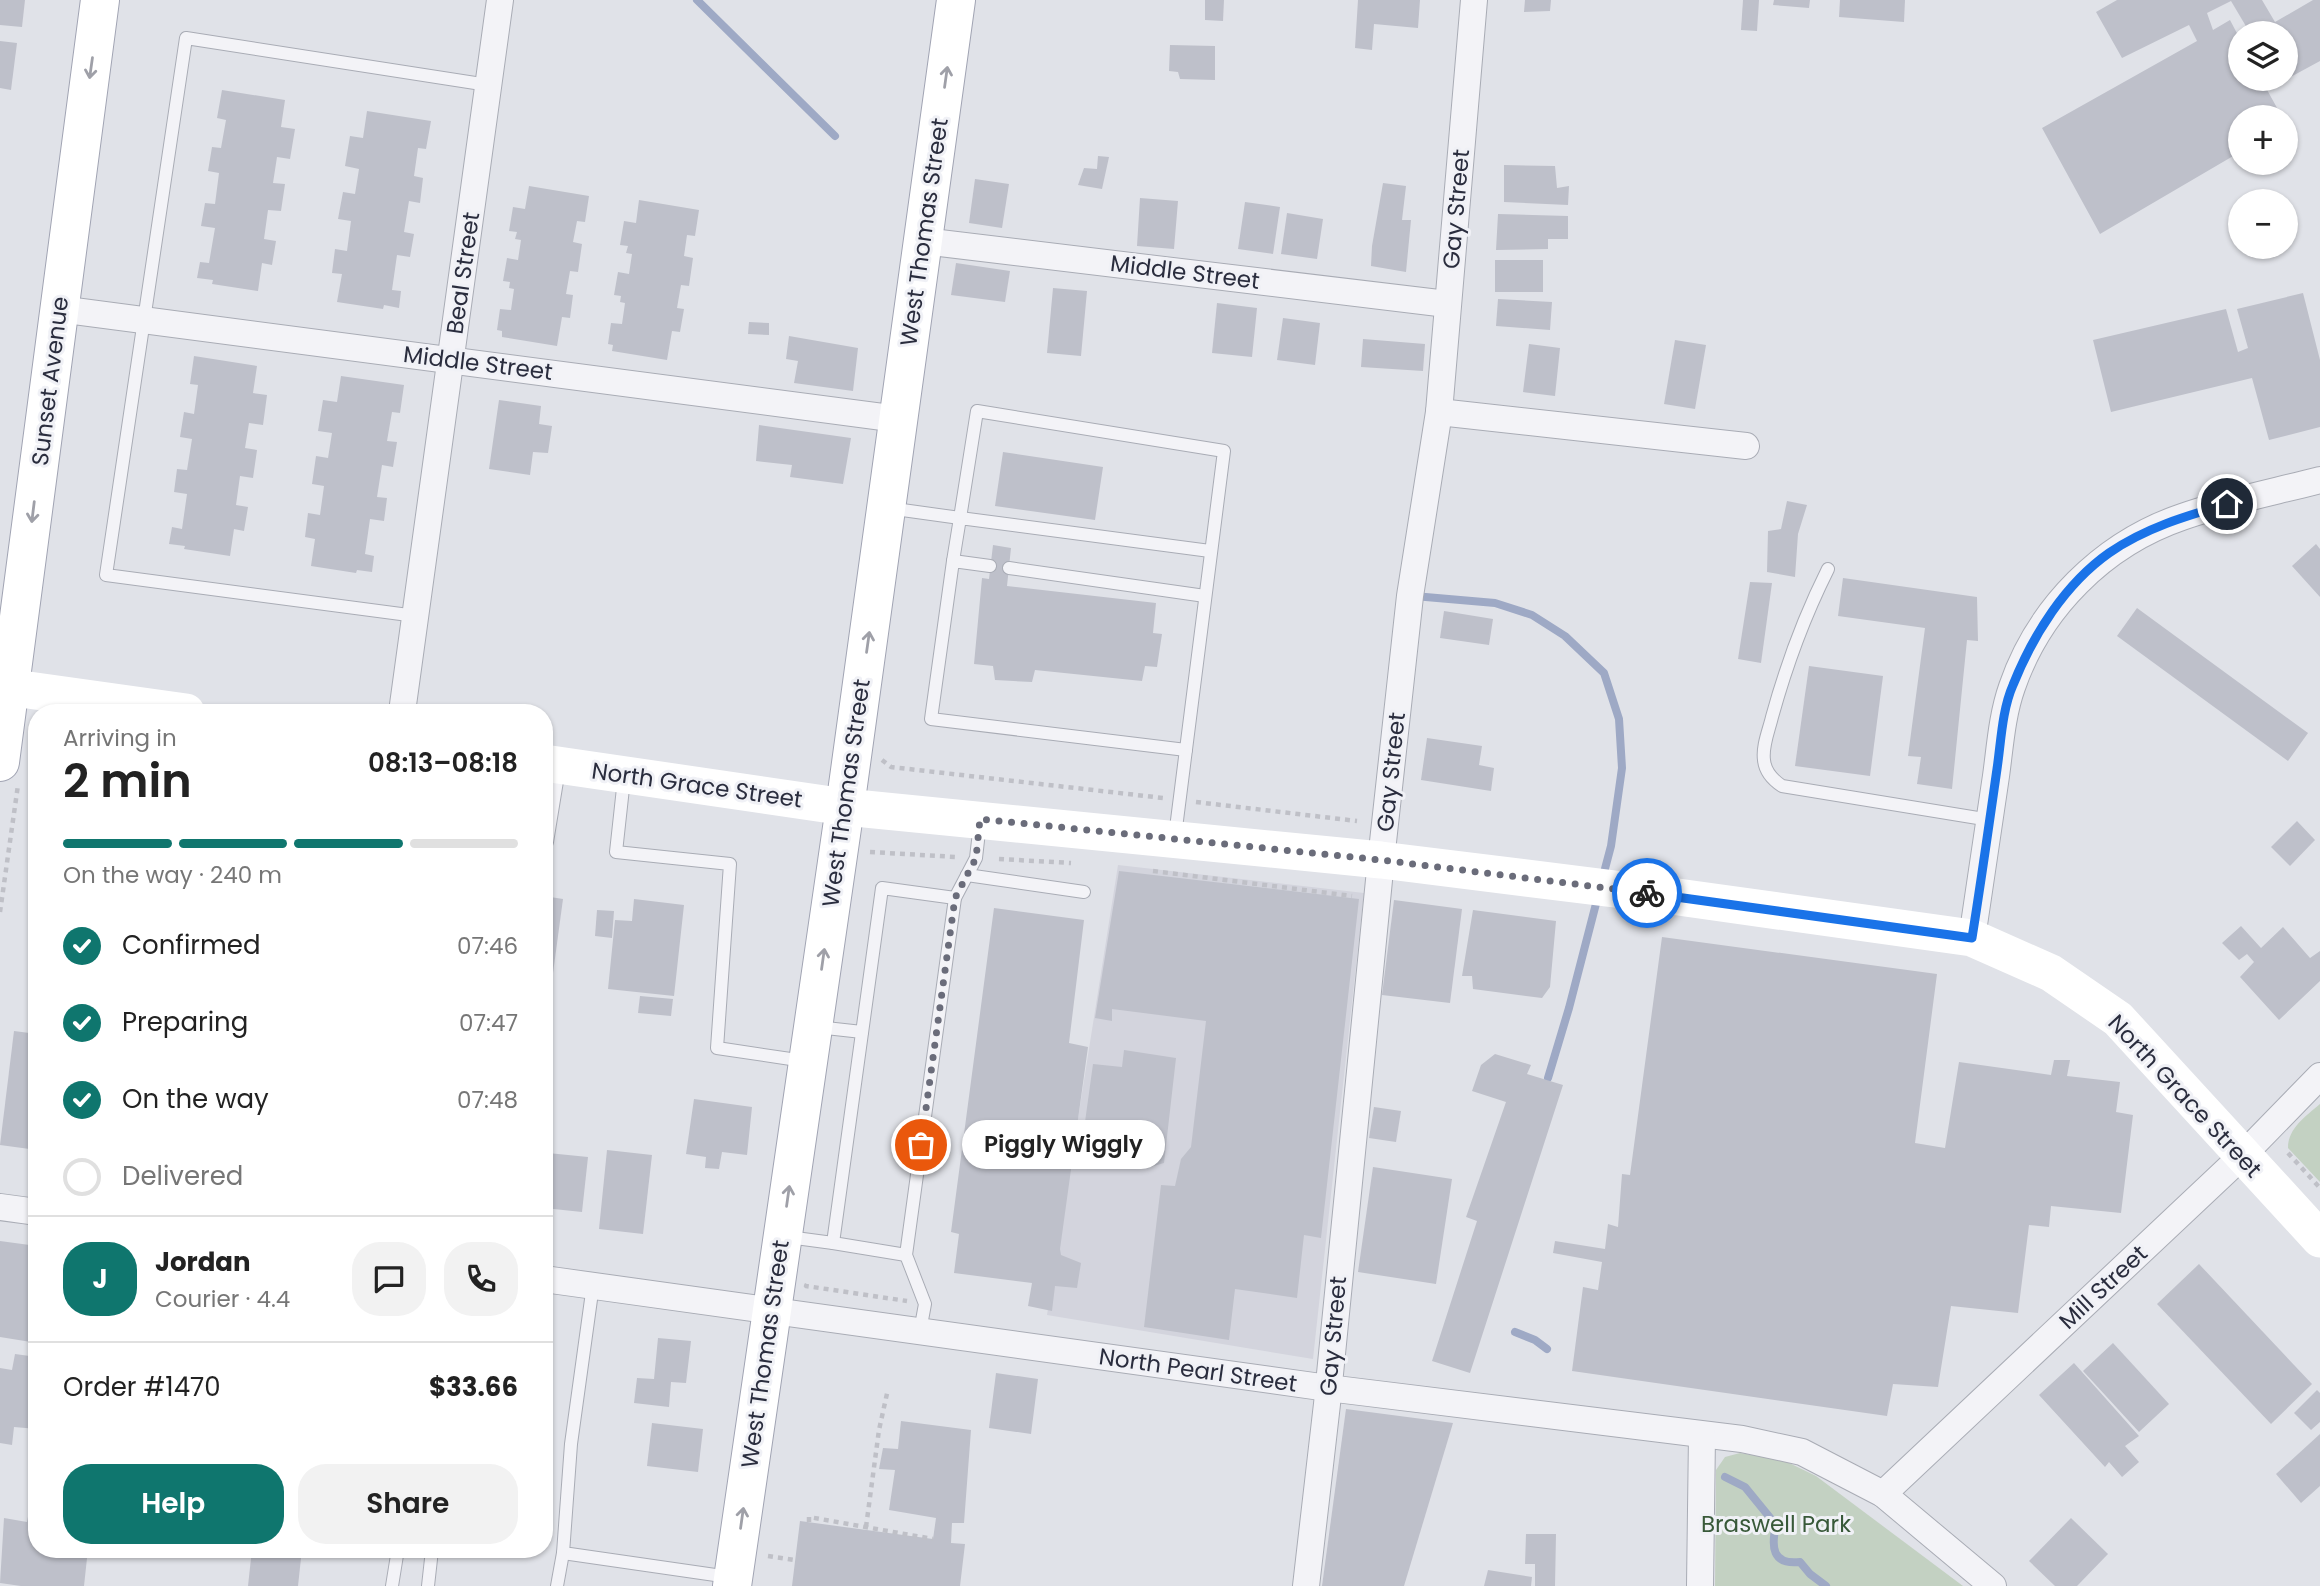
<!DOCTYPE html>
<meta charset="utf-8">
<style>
body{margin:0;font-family:Poppins,sans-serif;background:#f2f2f2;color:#222;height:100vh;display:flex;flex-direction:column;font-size:26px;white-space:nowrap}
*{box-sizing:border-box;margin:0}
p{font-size:23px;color:#767676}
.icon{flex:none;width:38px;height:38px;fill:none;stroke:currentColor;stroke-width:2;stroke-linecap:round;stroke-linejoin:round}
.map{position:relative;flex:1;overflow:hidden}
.panel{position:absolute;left:28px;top:704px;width:525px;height:854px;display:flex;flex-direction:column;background:#fff;border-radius:28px;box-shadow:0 2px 5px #0004}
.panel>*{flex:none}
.controls{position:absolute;left:2228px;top:21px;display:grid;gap:14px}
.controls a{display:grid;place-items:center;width:70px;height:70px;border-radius:50%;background:#fff;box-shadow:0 2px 5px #0004;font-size:35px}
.pin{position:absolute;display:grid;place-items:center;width:60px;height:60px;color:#fff;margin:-30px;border:4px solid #fff;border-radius:50%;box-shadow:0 2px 7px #0007}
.courier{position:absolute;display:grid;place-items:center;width:70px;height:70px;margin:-35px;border:5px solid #1a73e8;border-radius:50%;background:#fff;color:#222;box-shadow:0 2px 9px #0007}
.bubble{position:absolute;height:49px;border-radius:24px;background:#fff;box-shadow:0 2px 5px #0004;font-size:23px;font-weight:600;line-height:49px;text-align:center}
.headline em{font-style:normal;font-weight:600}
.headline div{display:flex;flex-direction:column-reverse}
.headline{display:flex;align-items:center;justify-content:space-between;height:119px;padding:0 35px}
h1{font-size:46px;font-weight:600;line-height:52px}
.bar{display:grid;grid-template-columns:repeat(4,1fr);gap:10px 7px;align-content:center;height:84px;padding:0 35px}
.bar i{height:9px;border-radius:5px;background:#e0e0e0}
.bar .active{background:#0f766e}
.bar p{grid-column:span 4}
.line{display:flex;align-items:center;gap:18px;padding:0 35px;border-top:2px solid #e0e0e0}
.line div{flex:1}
.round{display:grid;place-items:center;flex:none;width:74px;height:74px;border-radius:28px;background:#f2f2f2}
ol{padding:0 35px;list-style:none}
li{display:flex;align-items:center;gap:21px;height:77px}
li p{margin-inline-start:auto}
li .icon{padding:7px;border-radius:50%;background:#0f766e;color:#fff;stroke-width:4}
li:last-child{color:#767676}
li i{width:38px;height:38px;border:4px solid #e0e0e0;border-radius:50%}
.primary-button{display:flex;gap:14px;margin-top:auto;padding:14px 35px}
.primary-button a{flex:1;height:80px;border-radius:28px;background:#0f766e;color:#fff;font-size:28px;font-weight:600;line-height:80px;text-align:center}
.primary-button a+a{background:#f2f2f2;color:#222}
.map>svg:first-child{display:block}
.built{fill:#d3d4dd}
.green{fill:#c3d1c2}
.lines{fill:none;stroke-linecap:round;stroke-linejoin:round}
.stream{stroke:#9ea9c5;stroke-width:8}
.building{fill:#bec0ca}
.lane-casing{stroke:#a9acb5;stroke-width:14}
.street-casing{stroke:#a9acb5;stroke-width:28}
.primary-casing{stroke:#a1a4b3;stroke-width:40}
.path{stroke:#bfc0c7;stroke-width:4.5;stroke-dasharray:5 5;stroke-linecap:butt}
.lane{stroke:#f3f3f7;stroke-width:12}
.street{stroke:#f3f3f7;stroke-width:26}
.secondary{stroke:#fff;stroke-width:37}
.primary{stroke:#fff;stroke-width:38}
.oneway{stroke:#9fa0a8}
.done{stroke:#6a6c7a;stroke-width:7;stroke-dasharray:0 12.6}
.route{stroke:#1a73e8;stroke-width:9}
.labels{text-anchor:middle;stroke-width:6;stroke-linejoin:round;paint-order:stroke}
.street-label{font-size:23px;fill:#2a2d3e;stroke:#f0f1f6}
.park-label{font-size:23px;fill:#385939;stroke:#f0f1f6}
</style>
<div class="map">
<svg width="2320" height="1586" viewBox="0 0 2320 1586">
<rect width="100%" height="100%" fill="#e0e2e8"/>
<path class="built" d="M1118,865L1364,893L1313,1359L1047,1315Z"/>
<g class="green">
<path d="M2320,1104V1182L2288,1148C2288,1128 2306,1116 2320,1104Z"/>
<path d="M1740,1453L1783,1460L1816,1476L1963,1586H1715L1716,1470L1725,1457Z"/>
</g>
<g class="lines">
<g class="stream">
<path d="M697,0L835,136"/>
<path d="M1414,596L1495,603L1532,615L1565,636L1604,673L1619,719L1622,768L1611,846L1602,880"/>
<path d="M1548,1078L1569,1008L1598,896"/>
<path d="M1515,1332L1535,1340L1547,1349"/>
<path d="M1725,1477L1745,1487L1776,1525C1771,1547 1772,1565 1800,1562L1810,1574L1826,1586"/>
</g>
</g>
<g class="building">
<path d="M0,0H25L22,27L0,25Z"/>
<path d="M1205,0H1224L1223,21L1205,20Z"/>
<path d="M1358,0H1420L1418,28L1374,24L1372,50L1355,48Z"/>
<path d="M1525,0H1551L1550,11L1524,12Z"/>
<path d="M1743,0H1759L1757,31L1741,30Z"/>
<path d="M1774,0H1810L1809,8L1773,5Z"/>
<path d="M1840,0H1905L1904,22L1839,17Z"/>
<path d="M2117,0H2262L2275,22L2313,0H2320V61L2278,84L2276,79H2286V33H2250L2231,1L2207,13L2213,30L2230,20L2240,39V79H2261L2281,115L2278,117H2240V152L2100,234L2042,128L2197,41L2189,25L2122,58L2096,12Z"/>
<path d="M0,41L17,43L11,90L0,88Z"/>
<path d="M1170,45L1215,46V80L1180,79L1178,72L1169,71Z"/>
<path d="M222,90L285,100L281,127L295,129L290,159L277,157L273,183L285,184L281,211L268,210L264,239L276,241L272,265L262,263L258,291L212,284L213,280L197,278L200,262L209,263L215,228L201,226L205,203L215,204L219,173L208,171L212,147L221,148L226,120L217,118Z"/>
<path d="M367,111L431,121L426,149L418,148L414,176L423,178L420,203L409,201L404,232L414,234L410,257L397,255L392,290L401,291L399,308L384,305L383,309L337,302L342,274L332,273L335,249L347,251L351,221L338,219L343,192L355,194L359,169L345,166L350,136L363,138Z"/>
<path d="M1098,156L1109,157L1102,189L1078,185L1084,168L1097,169Z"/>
<path d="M1504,165L1555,166L1557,188L1569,186L1568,205L1504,202Z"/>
<path d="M975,179L1009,184L1002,228L969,223Z"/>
<path d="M1383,183L1406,186L1402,220H1411L1406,272L1371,266L1372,246Z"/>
<path d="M529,186L589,196L585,222L577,221L573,242L582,244L578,272L570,271L566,294L573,295L570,318L562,317L557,346L502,337V331L497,330L500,309L511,310L514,289L509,288L510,282L503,281L507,258L518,260L521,240L515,239L517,232L509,231L513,207L525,209Z"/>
<path d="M1140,198L1178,201L1174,249L1137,246Z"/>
<path d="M639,200L699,210L695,236L687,235L684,256L693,258L689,286L681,285L677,308L684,309L680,332L672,331L667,360L612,351L613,345L608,344L611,323L622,324L625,303L620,302L621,296L614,295L618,272L629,274L632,254L626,253L628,246L620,245L624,221L636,223Z"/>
<path d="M1245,202L1280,207L1273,254L1238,249Z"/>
<path d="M1287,213L1323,219L1317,259L1281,254Z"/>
<path d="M1498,214L1568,216V239H1548V249L1496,250Z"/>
<rect x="1495" y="260" width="48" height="32"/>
<path d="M956,263L1010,271L1005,302L951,295Z"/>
<path d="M1053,288L1087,291L1081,356L1047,353Z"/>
<path d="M2303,293L2320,360V427L2269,440L2252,378L2111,412L2093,340L2226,309L2238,352L2248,348L2237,309Z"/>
<path d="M1498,299L1552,302L1550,330L1496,326Z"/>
<path d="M1217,303L1257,308L1252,357L1212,353Z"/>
<path d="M1283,318L1320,323L1315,365L1277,360Z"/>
<path d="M749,322L769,323V335L748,334Z"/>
<path d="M789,336L858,348L853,391L794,383L798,361L786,359Z"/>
<path d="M1363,339L1425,344L1423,371L1361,367Z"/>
<path d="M1675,340L1706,345L1695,409L1664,404Z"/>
<path d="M1529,344L1560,348L1555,396L1523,392Z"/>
<path d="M194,356L257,366L253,393L267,395L263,425L249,423L245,448L257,450L253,478L240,476L236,505L248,507L244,531L234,529L230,556L184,549L185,546L169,544L172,527L182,529L187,494L174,492L177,469L187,470L192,439L180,437L184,412L194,414L198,385L190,384Z"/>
<path d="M341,376L404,385L400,413L392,412L387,441L397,442L393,467L382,465L377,497L387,498L384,521L370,519L365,554L374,556L372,572L357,570L356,573L311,566L315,539L305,537L308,513L320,515L324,486L312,484L316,456L328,458L332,433L318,431L323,400L337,402Z"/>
<path d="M499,400L541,406L539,424L552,426L548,453L533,452L530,475L489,469Z"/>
<path d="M759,425L851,438L843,484L790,477L792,465L756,461Z"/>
<path d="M1003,452L1103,467L1095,520L995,506Z"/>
<path d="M1787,501L1807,505L1798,534L1795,577L1767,572L1768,531L1781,529Z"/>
<path d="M2316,544L2320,549V597L2292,566Z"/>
<path d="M993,545L1011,548L1007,586L1156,603L1153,633L1162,634L1157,667L1145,666L1142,681L1035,670L1032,682L995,680L993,666L974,664L982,578L989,579Z"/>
<path d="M1843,578L1977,597L1978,641L1967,640L1952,789L1917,784L1921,757L1908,756L1925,628L1838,616Z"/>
<path d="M1750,582L1772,583L1761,663L1738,659Z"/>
<path d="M2137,608L2308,733L2288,761L2117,636Z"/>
<path d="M1444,611L1493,619L1489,645L1440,638Z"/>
<path d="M1809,666L1883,676L1870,776L1795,766Z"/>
<path d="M1427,738L1482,746L1479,765L1494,768L1491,791L1421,780Z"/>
<path d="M2297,821L2315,840L2290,866L2271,847Z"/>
<path d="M1119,871L1359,899L1321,1238L1304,1235L1297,1298L1235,1289L1229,1340L1144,1327L1161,1185L1175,1186L1181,1159L1191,1147L1206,1021L1112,1009V1021L1095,1018Z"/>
<path d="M544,896L563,899L546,1025H544Z"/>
<path d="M634,899L684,905L674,996L608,989L615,920L632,921Z"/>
<path d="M1394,900L1462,909L1450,1003L1382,995Z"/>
<path d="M994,908L1084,920L1069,1043L1088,1047L1060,1249L1061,1255L1081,1263L1077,1288L1055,1286L1052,1311L1028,1306L1032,1283L954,1273L959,1234L951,1232Z"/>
<path d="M597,910L614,911L612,938L595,936Z"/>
<path d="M1473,910L1556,921L1550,987L1542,998L1473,989L1472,976H1462Z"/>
<path d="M2241,926L2261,948L2283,927L2310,958L2320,951V981L2279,1020L2240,977L2254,962L2247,954L2239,960L2222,943Z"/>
<path d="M1662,937L1937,974L1915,1143L1945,1148L1959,1062L2051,1075L2054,1060H2070L2067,1076L2120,1082L2116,1112L2133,1115L2121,1213L2051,1206L2049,1227L2029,1225L2018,1313L1951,1306L1938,1387L1893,1384L1887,1416L1572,1371L1583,1287L1598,1290L1602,1262L1553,1253L1555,1241L1605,1249L1608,1224L1618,1227L1622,1174L1630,1175Z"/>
<path d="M640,996L673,999L671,1016L638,1013Z"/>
<path d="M14,1031L37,1034V1150L0,1145Z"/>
<path d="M1124,1050L1176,1058L1164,1163L1147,1168L1080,1158L1093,1064L1122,1067Z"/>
<path d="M1495,1054L1531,1065L1527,1074L1563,1085L1470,1373L1432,1361L1477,1221L1466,1217L1506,1102L1472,1091L1481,1065Z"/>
<path d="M694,1099L752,1107L747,1155L722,1152L719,1169L705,1168L706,1157L686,1154Z"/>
<path d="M1374,1107L1401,1111L1396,1142L1369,1138Z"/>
<path d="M607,1150L652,1155L643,1234L599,1229Z"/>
<path d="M548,1153L588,1157L582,1212L544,1208Z"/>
<path d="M1373,1167L1452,1179L1436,1284L1358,1272Z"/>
<path d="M0,1241L37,1246V1343L0,1337Z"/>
<path d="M2199,1264L2312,1384L2271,1424L2157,1304Z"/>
<path d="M658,1338L691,1341L686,1383L671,1382L669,1407L634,1403L637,1378L654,1379Z"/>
<path d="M2113,1343L2169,1404L2139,1432L2083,1371Z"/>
<path d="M15,1354L37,1357V1429L14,1427L12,1445L0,1443V1368L12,1370Z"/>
<path d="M2074,1363L2139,1436L2125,1446L2139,1462L2122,1477L2109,1462L2105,1467L2039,1395Z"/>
<path d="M996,1373L1038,1379L1031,1434L989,1428Z"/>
<path d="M2317,1390L2320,1393V1422L2311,1430L2294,1413Z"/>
<path d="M1346,1409L1453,1423L1404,1586H1322Z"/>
<path d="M901,1421L971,1430L964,1523H952L951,1543L965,1544L960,1586H792L800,1521L933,1539L936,1518L889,1510L895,1470L879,1469L883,1448L898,1449Z"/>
<path d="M652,1423L703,1429L698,1472L647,1466Z"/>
<path d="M2320,1434V1486L2301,1503L2276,1474Z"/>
<path d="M34,1485H37V1549H88L84,1586H21L0,1583L4,1518L27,1522Z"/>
<path d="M2071,1518L2108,1554L2077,1586H2055L2029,1561Z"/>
<path d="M1526,1534H1556L1555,1586H1535V1564H1525Z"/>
<path d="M252,1549H302L298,1586H248Z"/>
<path d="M1488,1570L1532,1577L1531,1586H1484Z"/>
</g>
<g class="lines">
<g class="lane-casing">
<g id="lane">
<path d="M888,508L960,518L977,411L1224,451L1175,836"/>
<path d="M953,561L960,518L1210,551"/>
<path d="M990,566L953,561L931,719L1186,750"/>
<path d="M1009,568L1205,596"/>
<path d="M1828,569C1804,617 1786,666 1772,717C1769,730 1762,746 1764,760C1765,771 1773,780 1782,786L1990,820"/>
<path d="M416,616L106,575L186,38L488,85"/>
<path d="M624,779L616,852L730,864L717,1048L804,1061"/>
<path d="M544,842H547L559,769"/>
<path d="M967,875L1084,892"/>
<path d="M817,1027L862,1032"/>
<path d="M788,1237L833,1243"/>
<path d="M906,1255L833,1243L882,888L955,898"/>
<path d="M593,1285L571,1444L563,1553L729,1577"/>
<path d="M920,1331L925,1304L906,1255L955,898L976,858L980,823"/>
<path d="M425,1549L432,1550L428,1586"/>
<path d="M392,1586L398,1549"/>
<path d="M557,1586L563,1553"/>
</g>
</g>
<g class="street-casing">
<g id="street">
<path d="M923,241L1447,304"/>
<path d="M59,309L898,419"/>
<path d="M1439,412L1746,446"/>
<path d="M402,712L500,0"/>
<path d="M1972,938C1980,884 1988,830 1996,776C2000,747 2002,715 2012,687C2039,608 2103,544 2182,517C2227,501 2274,492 2320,480"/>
<path d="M0,1207L37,1212"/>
<path d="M544,1279L1328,1388L1742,1439L1802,1452L1883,1494L1993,1586"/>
<path d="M1883,1494L2242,1156L2320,1076"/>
<path d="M1306,1586L1327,1404L1381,860L1410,596L1439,412L1474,0"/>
<path d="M1700,1586L1702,1435"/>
</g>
</g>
<g class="primary-casing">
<g id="primary">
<path d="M0,762L100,0"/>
<path d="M732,1586L845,807L956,0"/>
</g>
</g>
<g class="path">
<path d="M882,760L891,767L1163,798"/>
<path d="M1196,802L1357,821"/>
<path d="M870,852L956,857"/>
<path d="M999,859L1071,863"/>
<path d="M1153,871L1352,896"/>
<path d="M0,912L18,785"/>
<path d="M2288,1153L2320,1188"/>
<path d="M807,1284L806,1286L907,1301"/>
<path d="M809,1522V1517L933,1539"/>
<path d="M866,1527L879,1430L888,1389"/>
<path d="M768,1556L795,1560"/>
</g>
<use href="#lane" class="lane"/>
<use href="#street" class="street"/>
<g class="secondary">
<path d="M0,686L186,712"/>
<path d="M544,763L845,807L1381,860L1671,896L1972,938L2051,973L2118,1019L2320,1239"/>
</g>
<use href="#primary" class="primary"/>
</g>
<defs><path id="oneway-shaft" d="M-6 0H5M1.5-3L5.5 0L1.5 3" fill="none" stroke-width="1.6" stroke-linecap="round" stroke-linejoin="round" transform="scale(1.75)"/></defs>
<g class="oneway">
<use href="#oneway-shaft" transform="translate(91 68) rotate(98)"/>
<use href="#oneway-shaft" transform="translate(946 77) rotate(-82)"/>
<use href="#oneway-shaft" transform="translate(33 512) rotate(97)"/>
<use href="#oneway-shaft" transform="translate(868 642) rotate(-82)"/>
<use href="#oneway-shaft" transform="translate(823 959) rotate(-82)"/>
<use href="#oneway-shaft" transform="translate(788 1196) rotate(-82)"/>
<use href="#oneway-shaft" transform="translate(742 1518) rotate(-82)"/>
</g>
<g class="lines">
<path class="done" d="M921,1145L955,898L976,858L980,819L1381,860L1647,893"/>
<path class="route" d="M1647,893L1972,938C1981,882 1989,825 1997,769C2001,742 2002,710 2013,685C2033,635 2065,584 2109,553C2145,528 2186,516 2227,504"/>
</g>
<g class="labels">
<g class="street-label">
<text transform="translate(1456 209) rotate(-85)" y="8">Gay Street</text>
<text transform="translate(924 232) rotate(-82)" y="8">West Thomas Street</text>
<text transform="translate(1185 272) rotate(7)" y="8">Middle Street</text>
<text transform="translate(463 273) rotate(-82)" y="8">Beal Street</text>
<text transform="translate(478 363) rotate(7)" y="8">Middle Street</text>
<text transform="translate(50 381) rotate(-83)" y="8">Sunset Avenue</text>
<text transform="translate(1391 772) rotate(-84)" y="8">Gay Street</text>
<text transform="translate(697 785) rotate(8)" y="8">North Grace Street</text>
<text transform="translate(846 793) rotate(-82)" y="8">West Thomas Street</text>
<text transform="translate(2185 1096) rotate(47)" y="8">North Grace Street</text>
<text transform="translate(2103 1287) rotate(-43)" y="8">Mill Street</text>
<text transform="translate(1333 1336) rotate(-85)" y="8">Gay Street</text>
<text transform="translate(765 1354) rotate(-82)" y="8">West Thomas Street</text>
<text transform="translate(1198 1370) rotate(8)" y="8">North Pearl Street</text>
</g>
<g class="park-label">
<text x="1776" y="1532">Braswell Park</text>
</g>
</g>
</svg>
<div class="controls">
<a><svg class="icon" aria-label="layers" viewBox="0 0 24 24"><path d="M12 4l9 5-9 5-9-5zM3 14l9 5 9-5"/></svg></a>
<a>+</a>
<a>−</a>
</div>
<div class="pin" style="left:921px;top:1145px;background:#ea580c"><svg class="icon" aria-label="bag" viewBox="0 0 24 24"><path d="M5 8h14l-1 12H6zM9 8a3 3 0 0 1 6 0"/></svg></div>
<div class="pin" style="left:2227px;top:504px;background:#1f2937"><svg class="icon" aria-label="home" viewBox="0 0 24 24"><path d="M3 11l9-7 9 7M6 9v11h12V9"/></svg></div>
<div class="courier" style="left:1647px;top:893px"><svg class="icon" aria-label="bike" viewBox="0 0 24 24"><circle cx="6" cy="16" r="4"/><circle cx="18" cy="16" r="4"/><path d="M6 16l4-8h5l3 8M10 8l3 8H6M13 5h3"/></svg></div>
<div class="bubble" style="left:962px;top:1120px;width:203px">Piggly Wiggly</div>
<section class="panel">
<div class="headline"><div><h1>2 min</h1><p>Arriving in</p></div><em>08:13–08:18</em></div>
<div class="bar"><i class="active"></i><i class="active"></i><i class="active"></i><i></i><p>On the way · 240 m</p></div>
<ol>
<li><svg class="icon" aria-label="check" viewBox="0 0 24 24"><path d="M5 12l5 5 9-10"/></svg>Confirmed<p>07:46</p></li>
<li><svg class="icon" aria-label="check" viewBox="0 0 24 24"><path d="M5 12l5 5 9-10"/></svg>Preparing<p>07:47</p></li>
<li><svg class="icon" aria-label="check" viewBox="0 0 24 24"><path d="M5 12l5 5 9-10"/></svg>On the way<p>07:48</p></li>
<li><i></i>Delivered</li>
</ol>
<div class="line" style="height:126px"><b class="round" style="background:#0f766e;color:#fff">J</b><div><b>Jordan</b><p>Courier · 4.4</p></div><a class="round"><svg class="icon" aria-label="chat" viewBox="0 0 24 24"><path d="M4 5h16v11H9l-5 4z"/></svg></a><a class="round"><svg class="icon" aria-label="phone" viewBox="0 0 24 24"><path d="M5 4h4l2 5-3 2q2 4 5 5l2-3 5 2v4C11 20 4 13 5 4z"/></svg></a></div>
<div class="line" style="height:91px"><div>Order #1470</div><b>$33.66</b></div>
<div class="primary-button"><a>Help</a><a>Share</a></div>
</section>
</div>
